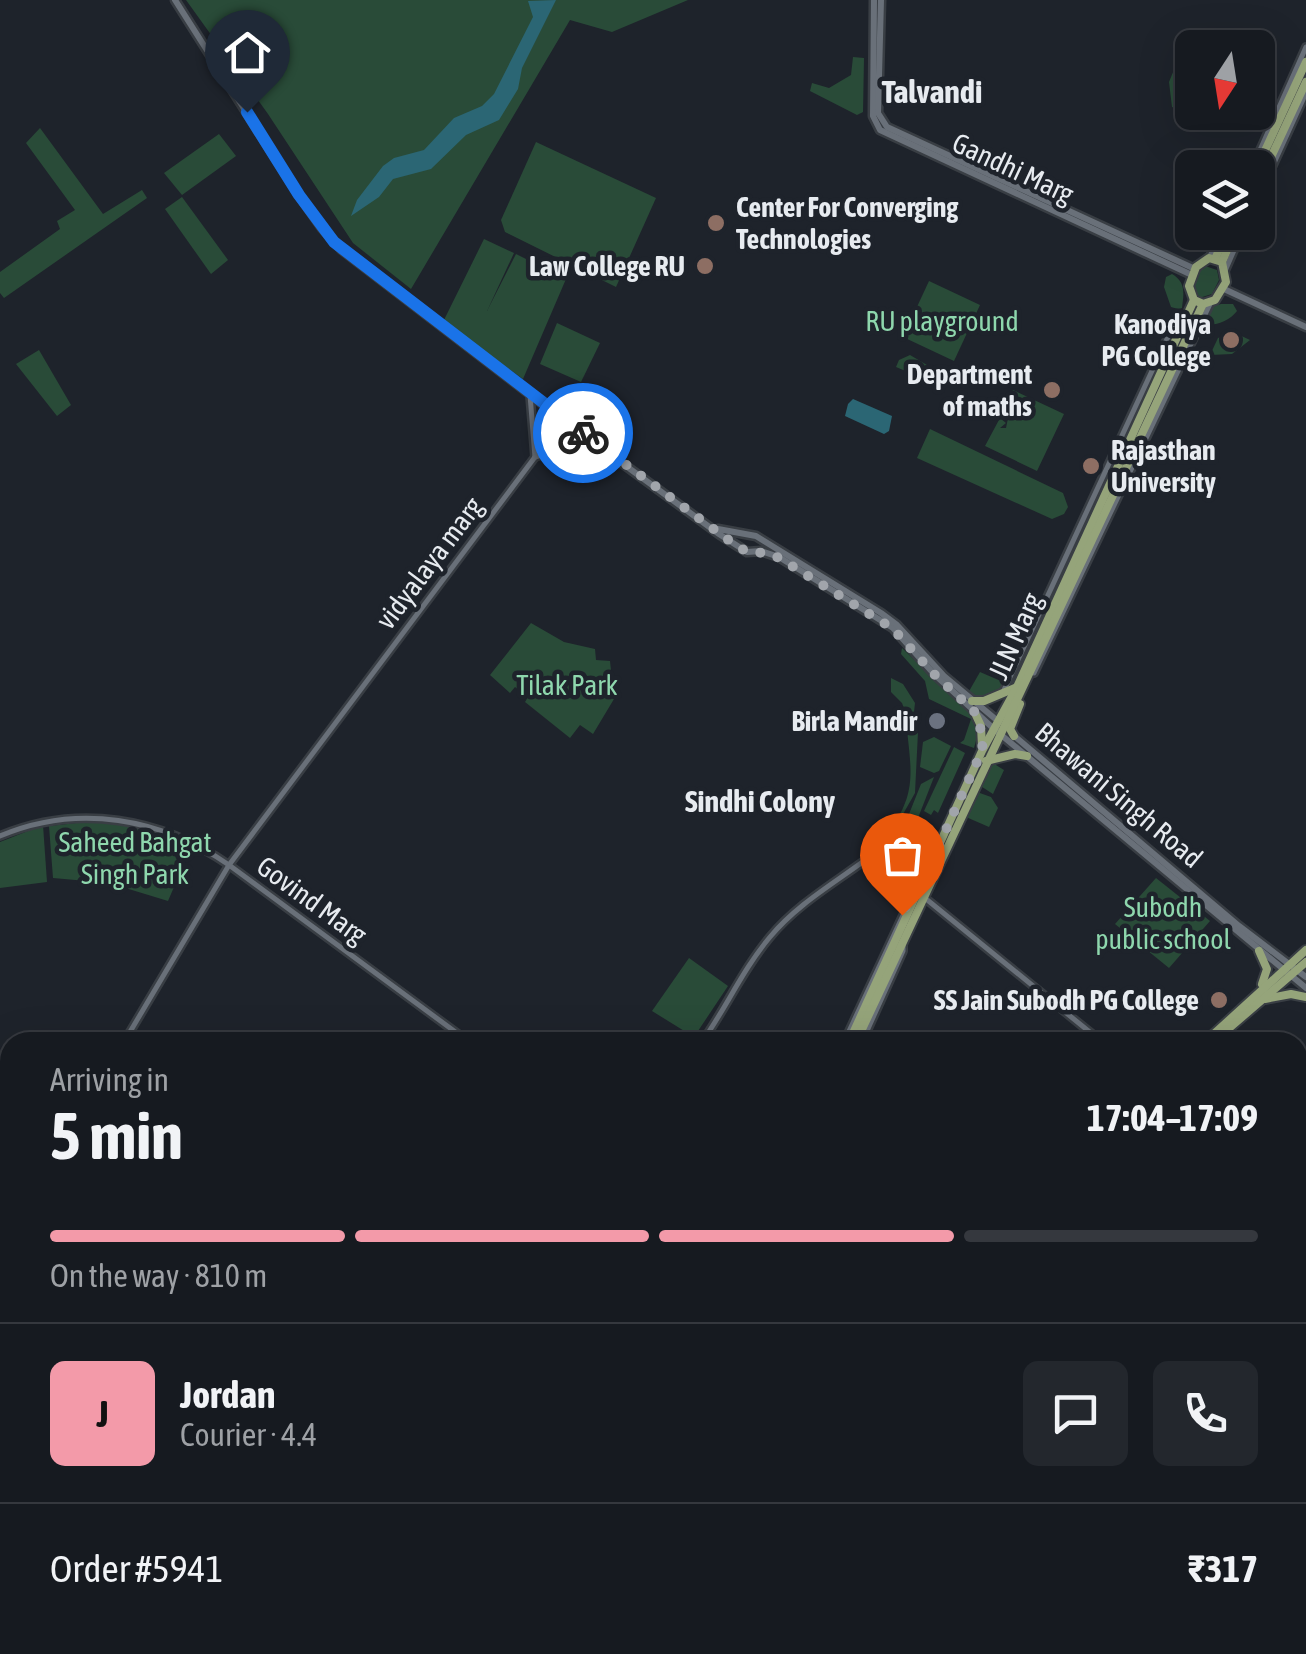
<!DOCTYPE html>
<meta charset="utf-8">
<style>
body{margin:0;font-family:"Asap Condensed",sans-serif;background:#23272d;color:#f1f3f6;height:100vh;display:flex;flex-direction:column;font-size:38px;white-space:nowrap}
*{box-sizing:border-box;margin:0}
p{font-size:32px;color:#9ea1a5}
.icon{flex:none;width:55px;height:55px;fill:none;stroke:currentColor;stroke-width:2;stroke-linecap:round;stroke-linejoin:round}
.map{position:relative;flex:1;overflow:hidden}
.sheet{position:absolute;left:0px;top:1032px;width:1308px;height:622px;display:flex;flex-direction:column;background:#161a20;border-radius:30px 30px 0 0;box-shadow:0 10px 40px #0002,0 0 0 2px #35383e}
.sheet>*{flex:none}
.needle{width:65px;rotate:192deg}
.tools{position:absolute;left:1175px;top:30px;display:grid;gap:20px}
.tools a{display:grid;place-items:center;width:100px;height:100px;border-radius:15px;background:#161a20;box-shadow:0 10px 40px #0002,0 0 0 2px #35383e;font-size:50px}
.pin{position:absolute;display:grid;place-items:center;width:85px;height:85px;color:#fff;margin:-102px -42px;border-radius:50% 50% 50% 0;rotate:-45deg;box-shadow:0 0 10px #0007}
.pin .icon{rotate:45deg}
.courier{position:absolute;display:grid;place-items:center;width:100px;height:100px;margin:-50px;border:8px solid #1a73e8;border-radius:50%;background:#fff;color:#222;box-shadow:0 2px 12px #0007}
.summary em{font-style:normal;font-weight:700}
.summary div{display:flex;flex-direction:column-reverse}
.summary{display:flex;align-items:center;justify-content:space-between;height:170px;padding:0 50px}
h1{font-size:65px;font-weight:700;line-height:75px}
.bar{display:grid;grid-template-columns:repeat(4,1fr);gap:15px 10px;align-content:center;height:120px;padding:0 50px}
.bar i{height:12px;border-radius:8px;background:#35383e}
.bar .on{background:#f39aa9}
.bar p{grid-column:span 4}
.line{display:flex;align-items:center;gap:25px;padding:0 50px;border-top:2px solid #35383e}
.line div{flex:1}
.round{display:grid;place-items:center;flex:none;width:105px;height:105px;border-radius:15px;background:#23272d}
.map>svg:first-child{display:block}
.green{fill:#294b38}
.water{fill:#2b6674}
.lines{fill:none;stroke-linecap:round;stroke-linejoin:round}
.tertiary-casing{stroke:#393e44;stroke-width:10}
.secondary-casing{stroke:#393e44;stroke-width:11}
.primary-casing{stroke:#393e44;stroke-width:12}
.tertiary{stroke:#697079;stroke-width:5}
.secondary{stroke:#697079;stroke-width:6}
.primary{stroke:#95a47a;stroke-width:8}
.done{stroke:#a1a5ab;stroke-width:10;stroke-dasharray:0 18}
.route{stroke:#1a73e8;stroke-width:12}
.education-dot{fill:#8d6e63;stroke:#1e232b;stroke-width:4}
.worship-dot{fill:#6b7280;stroke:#1e232b;stroke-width:4}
.labels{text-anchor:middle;stroke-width:9;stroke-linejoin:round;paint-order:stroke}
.street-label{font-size:28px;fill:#e7ebf0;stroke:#1e232b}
.poi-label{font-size:28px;font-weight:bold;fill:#e7ebf0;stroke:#1e232b;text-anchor:end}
.park-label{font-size:28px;fill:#8ed7ad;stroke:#1e232b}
.neighbourhood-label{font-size:30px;font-weight:bold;fill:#e7ebf0;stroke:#1e232b}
.quarter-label{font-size:32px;font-weight:bold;fill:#e7ebf0;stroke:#1e232b}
</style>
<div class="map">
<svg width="1306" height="1654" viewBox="0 0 1306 1654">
<rect width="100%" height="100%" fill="#1e232b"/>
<g class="green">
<path d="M186,0H688L612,32L570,20L411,289L353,243L268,114Z"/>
<path d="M853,57L864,58L863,112L857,115L810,91L812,83L829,88L851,75Z"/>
<path d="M1192,57V112L1212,113L1199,117L1172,107L1169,82L1178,60Z"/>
<path d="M40,128L103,214L142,190L147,198L4,298L0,293V272L60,229L57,221L75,210L26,143Z"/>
<path d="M219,134L236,156L182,195L164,173Z"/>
<path d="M536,142L656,198L616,287L505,232L501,220Z"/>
<path d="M182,197L228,260L211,274L165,209Z"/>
<path d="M484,239L514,253L487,311L516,254L566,279L523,379L443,322Z"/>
<path d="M1205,266L1217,270L1219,280L1212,294L1199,298L1192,283L1197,273Z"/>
<path d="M1172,274C1186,282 1184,294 1182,308L1178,309L1171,307L1164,287L1166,277Z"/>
<path d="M929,281L980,305L954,361L903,337Z"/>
<path d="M1221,304H1233L1237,311C1229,321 1215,327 1202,324L1210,307Z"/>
<path d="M557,323L600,343L581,382L540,364Z"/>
<path d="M1233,332L1250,340L1232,354L1210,355L1218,338Z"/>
<path d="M39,350L71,405L57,416L16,364Z"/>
<path d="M910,355L927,365V380L896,367L899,360Z"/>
<path d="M1013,390L1064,414L1037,471L985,446L1000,418L1006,423L1000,428H1006L1008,418L1001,414Z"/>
<path d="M930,429L1063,493L1068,507L1064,514L1052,519L917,458Z"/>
<path d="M531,623L564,642L595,649L596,660L610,661L614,699L593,734L580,725L570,738L525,702L528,697L515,687L510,693L490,675Z"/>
<path d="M902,648L968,711L979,730L974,748L960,743L964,740L971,719L929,699L925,681L901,654Z"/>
<path d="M980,672L1003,682L998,692L977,699L968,693Z"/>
<path d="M891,678L903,684L915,703L913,721L918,732L915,793L894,830L891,828C921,788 908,760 906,714L902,703L891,692Z"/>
<path d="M934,737L951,746L939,771L934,773L920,767L923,742Z"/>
<path d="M954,747L965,753L938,813L934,810L931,815L924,811Z"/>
<path d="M998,760L996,765L1004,770L993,794L979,785L990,764Z"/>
<path d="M934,777L918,818L909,814L921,784Z"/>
<path d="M977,792L991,797L998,808L989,827L966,817Z"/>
<path d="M94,821C125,823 168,826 192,845L168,901L109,883L53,878L49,826Z"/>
<path d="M43,825L47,882L0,888V842Z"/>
<path d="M915,830L923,834L921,838L925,841L911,864L899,858Z"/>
<path d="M1156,878L1210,921L1169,968L1115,924Z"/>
<path d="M689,958L728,986L694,1037L652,1011Z"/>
<path d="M1306,1329V1652L1297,1645L1298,1340Z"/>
<path d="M1097,1645H1247L1240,1654H1109Z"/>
</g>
<g class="water">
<path d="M556,0L522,68L518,89L499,120L466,135L431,169L393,179L379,197L351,216L357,200L383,166L394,158L424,150L454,118L482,106L494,94L533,17L528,1Z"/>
<path d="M853,399L892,416L889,431L884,434L845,416L848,404Z"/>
</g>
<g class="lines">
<g class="tertiary-casing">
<g id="tertiary">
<path d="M1252,168L1306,47"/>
<path d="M1258,198L1306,93"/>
<path d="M1209,258L1222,232"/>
<path d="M1225,271L1242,232"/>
<path d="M530,395L535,457"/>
<path d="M535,457L561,449L600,447"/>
<path d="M1034,673L1211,302"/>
<path d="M1004,690L1164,345L1177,319L1185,315"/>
<path d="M0,836C78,803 161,818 229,865L469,1042"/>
<path d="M124,1042L229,865L535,457"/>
<path d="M702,1042C726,1008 743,969 770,937C798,903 838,881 872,855L1102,1042"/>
<path d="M844,1042L912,896"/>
<path d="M862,1042L903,951V946"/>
<path d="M0,1103L10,1109"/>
<path d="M0,1248L10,1231"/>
<path d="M0,1521L10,1527"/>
<path d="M208,1645L223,1654"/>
<path d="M804,1645L825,1654"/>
<path d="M1076,1645L1089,1654"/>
<path d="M276,1654L284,1645"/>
</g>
</g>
<g class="secondary-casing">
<g id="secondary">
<path d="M175,0L299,195L322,228L342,250L574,428L719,534L747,552L761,551L779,557L893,628L934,674L994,729L1306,988"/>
<path d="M874,0L873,116L880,130L1192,275"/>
<path d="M881,0L878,113L887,127L1195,269"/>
<path d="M1224,289L1306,327"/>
<path d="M718,529L756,536L881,613L897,625L944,676L999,722"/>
<path d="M1012,734L1239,926L1306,977"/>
</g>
</g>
<g class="primary-casing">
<g id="primary">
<path d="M1257,168L1306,62"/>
<path d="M1258,185L1306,82"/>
<path d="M1209,258L1222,262L1226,282L1215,300L1203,304L1194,300L1189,286L1196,267Z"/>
<path d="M1215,259L1227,232"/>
<path d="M1222,262L1235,232"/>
<path d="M972,701H984L1015,688"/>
<path d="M974,711L981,726L982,746"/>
<path d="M1014,736L1010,729L1020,704"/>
<path d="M986,761L1015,754L1027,756"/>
<path d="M905,879L924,877"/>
<path d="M1259,951L1267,969L1262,984"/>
<path d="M1265,999L1291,994L1306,997"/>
<path d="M849,1042L982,751L1017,687L1194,300"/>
<path d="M856,1042L1203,304"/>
<path d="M1205,1042L1306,950"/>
<path d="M1213,1042L1306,962"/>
<path d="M563,1654L567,1645"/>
<path d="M571,1654L576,1645"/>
<path d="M759,1654L762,1645"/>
<path d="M766,1654L769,1645"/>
</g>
</g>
<use href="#tertiary" class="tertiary"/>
<use href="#secondary" class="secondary"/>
<use href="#primary" class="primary"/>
</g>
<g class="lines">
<path class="done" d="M583,433L734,544L747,552L768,553L779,558L892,628L934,674L974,711L983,736L982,751L916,895L909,900L902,915"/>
<path class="route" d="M247,112L299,195L334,242L583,433"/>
</g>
<g class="education-dot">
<circle cx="716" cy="223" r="10"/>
<circle cx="705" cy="266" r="10"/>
<circle cx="1231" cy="340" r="10"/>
<circle cx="1052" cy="390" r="10"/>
<circle cx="1091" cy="466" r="10"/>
<circle cx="1219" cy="1000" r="10"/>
</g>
<circle class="worship-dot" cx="937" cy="721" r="10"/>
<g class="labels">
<g class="street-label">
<text transform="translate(1013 168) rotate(25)" y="10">Gandhi Marg</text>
<text transform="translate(429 563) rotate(-53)" y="10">vidyalaya marg</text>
<text transform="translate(1015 636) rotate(-66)" y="10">JLN Marg</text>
<text transform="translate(1119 795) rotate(40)" y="10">Bhawani Singh Road</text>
<text transform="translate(312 900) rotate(36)" y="10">Govind Marg</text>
</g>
<g class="poi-label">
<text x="736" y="217" text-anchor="start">Center For Converging<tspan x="736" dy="32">Technologies</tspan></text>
<text x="685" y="276">Law College RU</text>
<text x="1211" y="334">Kanodiya<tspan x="1211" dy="32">PG College</tspan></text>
<text x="1032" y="384">Department<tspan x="1032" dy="32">of maths</tspan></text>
<text x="1111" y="460" text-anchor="start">Rajasthan<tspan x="1111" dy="32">University</tspan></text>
<text x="917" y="731">Birla Mandir</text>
<text x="1199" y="1010">SS Jain Subodh PG College</text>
</g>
<g class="park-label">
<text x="942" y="331">RU playground</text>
<text x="567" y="695">Tilak Park</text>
<text x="135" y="852">Saheed Bahgat<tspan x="135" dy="32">Singh Park</tspan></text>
<text x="1163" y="917">Subodh<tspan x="1163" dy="32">public school</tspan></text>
</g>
<g class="neighbourhood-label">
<text x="760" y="812">Sindhi Colony</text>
</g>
<g class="quarter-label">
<text x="932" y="103">Talvandi</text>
</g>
</g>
</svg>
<div class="tools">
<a><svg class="needle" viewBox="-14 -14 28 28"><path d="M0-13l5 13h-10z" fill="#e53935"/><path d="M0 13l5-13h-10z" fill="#9ea1a5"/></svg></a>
<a><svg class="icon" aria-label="layers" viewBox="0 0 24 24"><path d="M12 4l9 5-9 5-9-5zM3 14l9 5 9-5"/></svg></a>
</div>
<div class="pin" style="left:902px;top:915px;background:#ea580c"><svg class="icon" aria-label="bag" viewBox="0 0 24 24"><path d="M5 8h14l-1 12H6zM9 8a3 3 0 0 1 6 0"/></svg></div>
<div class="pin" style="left:247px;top:112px;background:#1f2937"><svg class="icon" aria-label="home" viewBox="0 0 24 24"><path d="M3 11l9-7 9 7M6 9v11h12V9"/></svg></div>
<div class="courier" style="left:583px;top:433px"><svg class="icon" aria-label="bike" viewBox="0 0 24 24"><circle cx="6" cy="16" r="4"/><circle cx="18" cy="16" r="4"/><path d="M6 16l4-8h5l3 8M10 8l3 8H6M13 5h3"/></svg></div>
<section class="sheet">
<div class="summary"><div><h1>5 min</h1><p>Arriving in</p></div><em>17:04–17:09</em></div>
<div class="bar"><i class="on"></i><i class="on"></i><i class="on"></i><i></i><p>On the way · 810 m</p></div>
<div class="line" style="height:180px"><b class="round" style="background:#f39aa9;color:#111">J</b><div><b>Jordan</b><p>Courier · 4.4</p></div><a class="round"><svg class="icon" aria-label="chat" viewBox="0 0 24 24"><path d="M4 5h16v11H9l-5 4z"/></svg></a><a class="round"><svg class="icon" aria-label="phone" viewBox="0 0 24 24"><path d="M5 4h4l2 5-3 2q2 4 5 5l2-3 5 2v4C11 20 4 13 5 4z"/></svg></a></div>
<div class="line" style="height:130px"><div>Order #5941</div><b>₹317</b></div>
</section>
</div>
